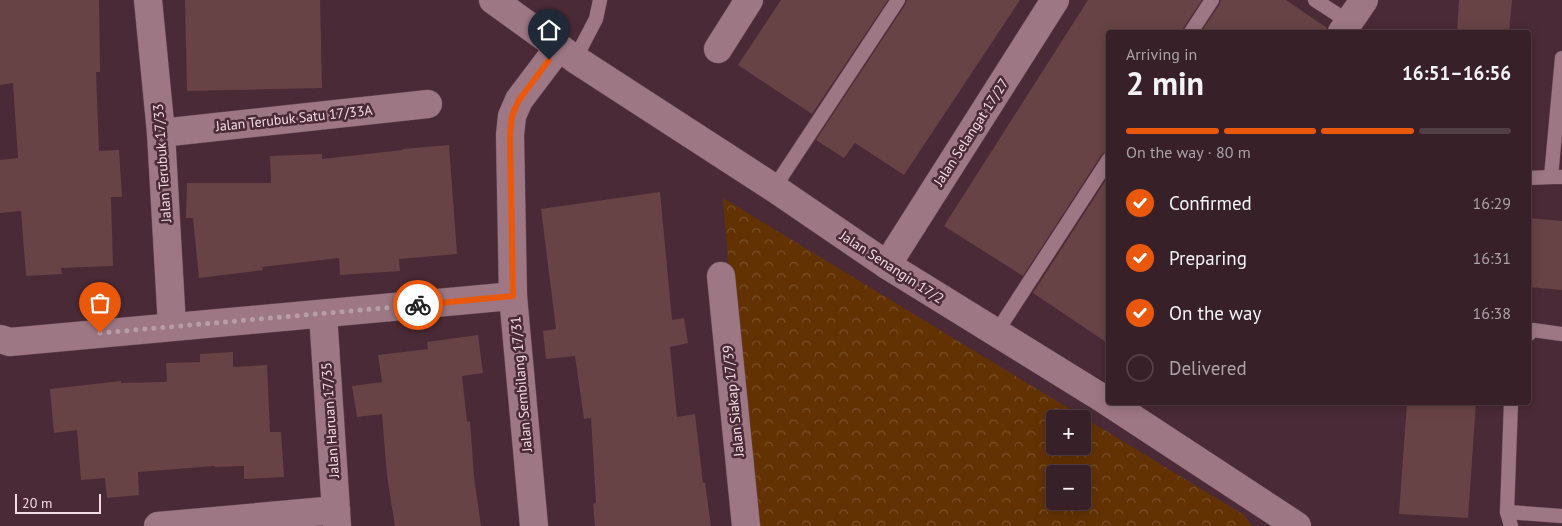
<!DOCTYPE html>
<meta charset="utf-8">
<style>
body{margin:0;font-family:"PT Sans",sans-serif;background:#432d34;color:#f1f3f6;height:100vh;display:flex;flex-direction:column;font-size:19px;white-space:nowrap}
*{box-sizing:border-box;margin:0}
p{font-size:16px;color:#aba3a8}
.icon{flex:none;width:28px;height:28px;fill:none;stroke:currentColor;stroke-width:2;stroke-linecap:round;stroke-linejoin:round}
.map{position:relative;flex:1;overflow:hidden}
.panel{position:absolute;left:1106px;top:30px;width:425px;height:375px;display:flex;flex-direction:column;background:#382028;border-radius:5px;box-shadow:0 2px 12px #0003,0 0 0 1px #523e45}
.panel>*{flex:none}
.tools{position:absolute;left:1046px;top:410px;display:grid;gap:10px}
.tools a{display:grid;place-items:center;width:45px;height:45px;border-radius:5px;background:#382028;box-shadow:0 2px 12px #0003,0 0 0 1px #523e45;font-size:25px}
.scale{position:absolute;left:15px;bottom:12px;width:86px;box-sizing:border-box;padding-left:5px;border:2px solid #f2dce3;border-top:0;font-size:14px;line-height:18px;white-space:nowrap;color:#f2dce3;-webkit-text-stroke:4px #4a2a36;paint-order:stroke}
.pin{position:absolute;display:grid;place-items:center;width:42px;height:42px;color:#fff;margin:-51px -21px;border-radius:50% 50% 50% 0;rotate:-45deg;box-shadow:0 0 5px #0007}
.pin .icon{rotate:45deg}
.courier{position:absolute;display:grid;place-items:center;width:50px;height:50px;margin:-25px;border:4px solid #ea580c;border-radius:50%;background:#fff;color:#222;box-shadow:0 1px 6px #0007}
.overview em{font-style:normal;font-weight:700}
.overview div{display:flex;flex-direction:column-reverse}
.overview{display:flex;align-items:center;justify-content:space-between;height:85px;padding:0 20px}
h1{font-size:32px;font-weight:700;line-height:38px}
.bar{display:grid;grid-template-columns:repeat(4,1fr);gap:8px 5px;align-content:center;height:60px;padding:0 20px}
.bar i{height:6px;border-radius:4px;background:#523e45}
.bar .on{background:#ea580c}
.bar p{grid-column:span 4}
ol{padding:0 20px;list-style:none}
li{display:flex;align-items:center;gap:15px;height:55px}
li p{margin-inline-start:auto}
li .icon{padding:5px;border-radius:50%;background:#ea580c;color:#fff;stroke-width:4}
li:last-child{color:#aba3a8}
li i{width:28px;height:28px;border:2px solid #523e45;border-radius:50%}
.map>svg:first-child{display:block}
.forest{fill:url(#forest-crowns);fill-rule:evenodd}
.building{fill:#684345}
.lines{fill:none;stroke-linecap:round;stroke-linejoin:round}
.service-casing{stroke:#664a54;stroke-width:15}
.minor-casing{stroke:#664a54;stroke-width:29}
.tertiary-casing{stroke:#664a54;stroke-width:29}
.service{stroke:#9d7784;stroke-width:14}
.minor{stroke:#9d7784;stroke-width:28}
.tertiary{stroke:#9d7784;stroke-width:28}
.done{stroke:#b79ea6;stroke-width:5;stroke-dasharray:0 9}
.route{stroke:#ea580c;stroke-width:6}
.labels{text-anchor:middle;stroke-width:5;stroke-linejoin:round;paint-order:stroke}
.street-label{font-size:14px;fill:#f2dce3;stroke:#4a2a36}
</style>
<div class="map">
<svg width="1562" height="526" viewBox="0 0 1562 526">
<defs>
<pattern id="forest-crowns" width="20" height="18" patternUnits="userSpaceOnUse" patternTransform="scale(1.25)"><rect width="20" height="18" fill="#623203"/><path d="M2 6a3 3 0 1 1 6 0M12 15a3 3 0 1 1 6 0" fill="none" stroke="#794f28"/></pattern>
</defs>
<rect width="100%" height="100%" fill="#4a2a36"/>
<path class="forest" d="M723,198L1244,515L1252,526H751ZM1055,419H1082V446H1055ZM1055,474H1082V501H1055Z"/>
<g class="building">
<path d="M0,0H99L100,72H96L99,151L119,150L122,197H111L113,266L61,268L62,274L26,276L21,211L0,213V160L18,158L13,83L0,85Z"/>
<path d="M185,0H320L322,88L187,91Z"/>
<path d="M781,0H888L812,114L738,65Z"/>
<path d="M907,0H1020L904,175L855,143L844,158L816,140L905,5Z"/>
<path d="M1088,0H1202L1184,27L1182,32H1109V150L1102,154L1023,276L944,226Z"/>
<path d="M1221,0H1286L1327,28V32H1201L1219,5Z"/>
<path d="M1459,0H1512L1509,32H1457Z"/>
<path d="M449,145L457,254L399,259L400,271L340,275L339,258L262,267L263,270L199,278L193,218H186L187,183H271L270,156L322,154V159L403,150V149Z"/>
<path d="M1109,175V344L1033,293Z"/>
<path d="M660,192L672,320L684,318L688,343L670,347L677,417L695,414L703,483H705L711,526H595L593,504L596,503L591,418L584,419L575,356L546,359L543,331L556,329L541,209Z"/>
<path d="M1529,218L1562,221V290L1529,287Z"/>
<path d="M478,335L483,373L462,376L467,422L470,421L474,477L481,526H395L387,476L382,414L357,417L352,386L382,382L378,355L428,349L427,342Z"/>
<path d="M233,352V367L267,365L270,432H281L284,477L244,479V466L215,467V466L138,472L139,495L107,498L105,478L81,480L77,430L54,433L50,389L121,381V383L167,382L166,363L200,362V354Z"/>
<path d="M1407,402H1476L1468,518L1399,514Z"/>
</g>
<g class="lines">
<g class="service-casing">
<g id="service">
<path d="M1315,0L1349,22"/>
<path d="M1191,32L1212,0"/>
<path d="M1562,58L1551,177H1562"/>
<path d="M575,59L596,19L600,0"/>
<path d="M1529,178L1551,177"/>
<path d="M774,188L898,0"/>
<path d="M996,333L1109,159"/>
<path d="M1529,334L1533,330L1562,334"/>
<path d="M1507,512L1562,516"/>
<path d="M1511,526L1507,512L1511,402"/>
</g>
</g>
<g class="minor-casing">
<g id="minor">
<path d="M148,0L161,133L172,326"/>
<path d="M1342,32L1364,0"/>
<path d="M718,49L749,0"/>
<path d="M161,133L428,104"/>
<path d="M887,265L1055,0"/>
<path d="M721,276L746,526"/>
<path d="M323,314L337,526"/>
<path d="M0,339L10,342L513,296"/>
<path d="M158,526L336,510"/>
<path d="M534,526L513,296L510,135L512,116L519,100L559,47"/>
</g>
</g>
<g class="tertiary-casing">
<path id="tertiary" d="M493,0L575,59L774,188L887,265L1102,398L1297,526"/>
</g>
<use href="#service" class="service"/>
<use href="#minor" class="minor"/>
<use href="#tertiary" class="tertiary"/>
</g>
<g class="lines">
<path class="done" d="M100,333L418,305"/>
<path class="route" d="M418,305L513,296L510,135L512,116L519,100L549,60"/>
</g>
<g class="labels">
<g class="street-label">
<text transform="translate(294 118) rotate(-6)" y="5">Jalan Terubuk Satu 17/33A</text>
<text transform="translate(971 132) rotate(-57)" y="5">Jalan Selangat 17/27</text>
<text transform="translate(162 163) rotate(-94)" y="5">Jalan Terubuk 17/33</text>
<text transform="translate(892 267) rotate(33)" y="5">Jalan Senangin 17/2</text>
<text transform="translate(521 384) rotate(-95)" y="5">Jalan Sembilang 17/31</text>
<text transform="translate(733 401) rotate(-96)" y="5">Jalan Siakap 17/39</text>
<text transform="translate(330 420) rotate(-94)" y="5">Jalan Haruan 17/35</text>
</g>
</g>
</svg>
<div class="tools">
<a>+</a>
<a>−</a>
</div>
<div class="scale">20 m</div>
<div class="pin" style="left:100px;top:333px;background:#ea580c"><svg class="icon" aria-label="bag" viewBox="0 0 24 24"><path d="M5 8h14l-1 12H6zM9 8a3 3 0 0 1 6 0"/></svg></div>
<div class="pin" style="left:549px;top:60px;background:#1f2937"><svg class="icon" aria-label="home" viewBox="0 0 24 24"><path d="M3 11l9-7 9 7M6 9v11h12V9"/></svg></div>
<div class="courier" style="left:418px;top:305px"><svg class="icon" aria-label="bike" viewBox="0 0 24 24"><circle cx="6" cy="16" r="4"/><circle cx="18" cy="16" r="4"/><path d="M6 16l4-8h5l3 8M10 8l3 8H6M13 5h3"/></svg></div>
<section class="panel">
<div class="overview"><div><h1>2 min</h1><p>Arriving in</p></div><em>16:51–16:56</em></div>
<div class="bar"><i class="on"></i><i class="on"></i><i class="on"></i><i></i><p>On the way · 80 m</p></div>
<ol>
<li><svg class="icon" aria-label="check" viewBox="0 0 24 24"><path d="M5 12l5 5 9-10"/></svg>Confirmed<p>16:29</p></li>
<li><svg class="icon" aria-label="check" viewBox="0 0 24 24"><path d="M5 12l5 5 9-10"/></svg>Preparing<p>16:31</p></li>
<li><svg class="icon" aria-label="check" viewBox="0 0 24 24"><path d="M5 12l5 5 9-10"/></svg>On the way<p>16:38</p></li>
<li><i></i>Delivered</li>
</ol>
</section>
</div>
